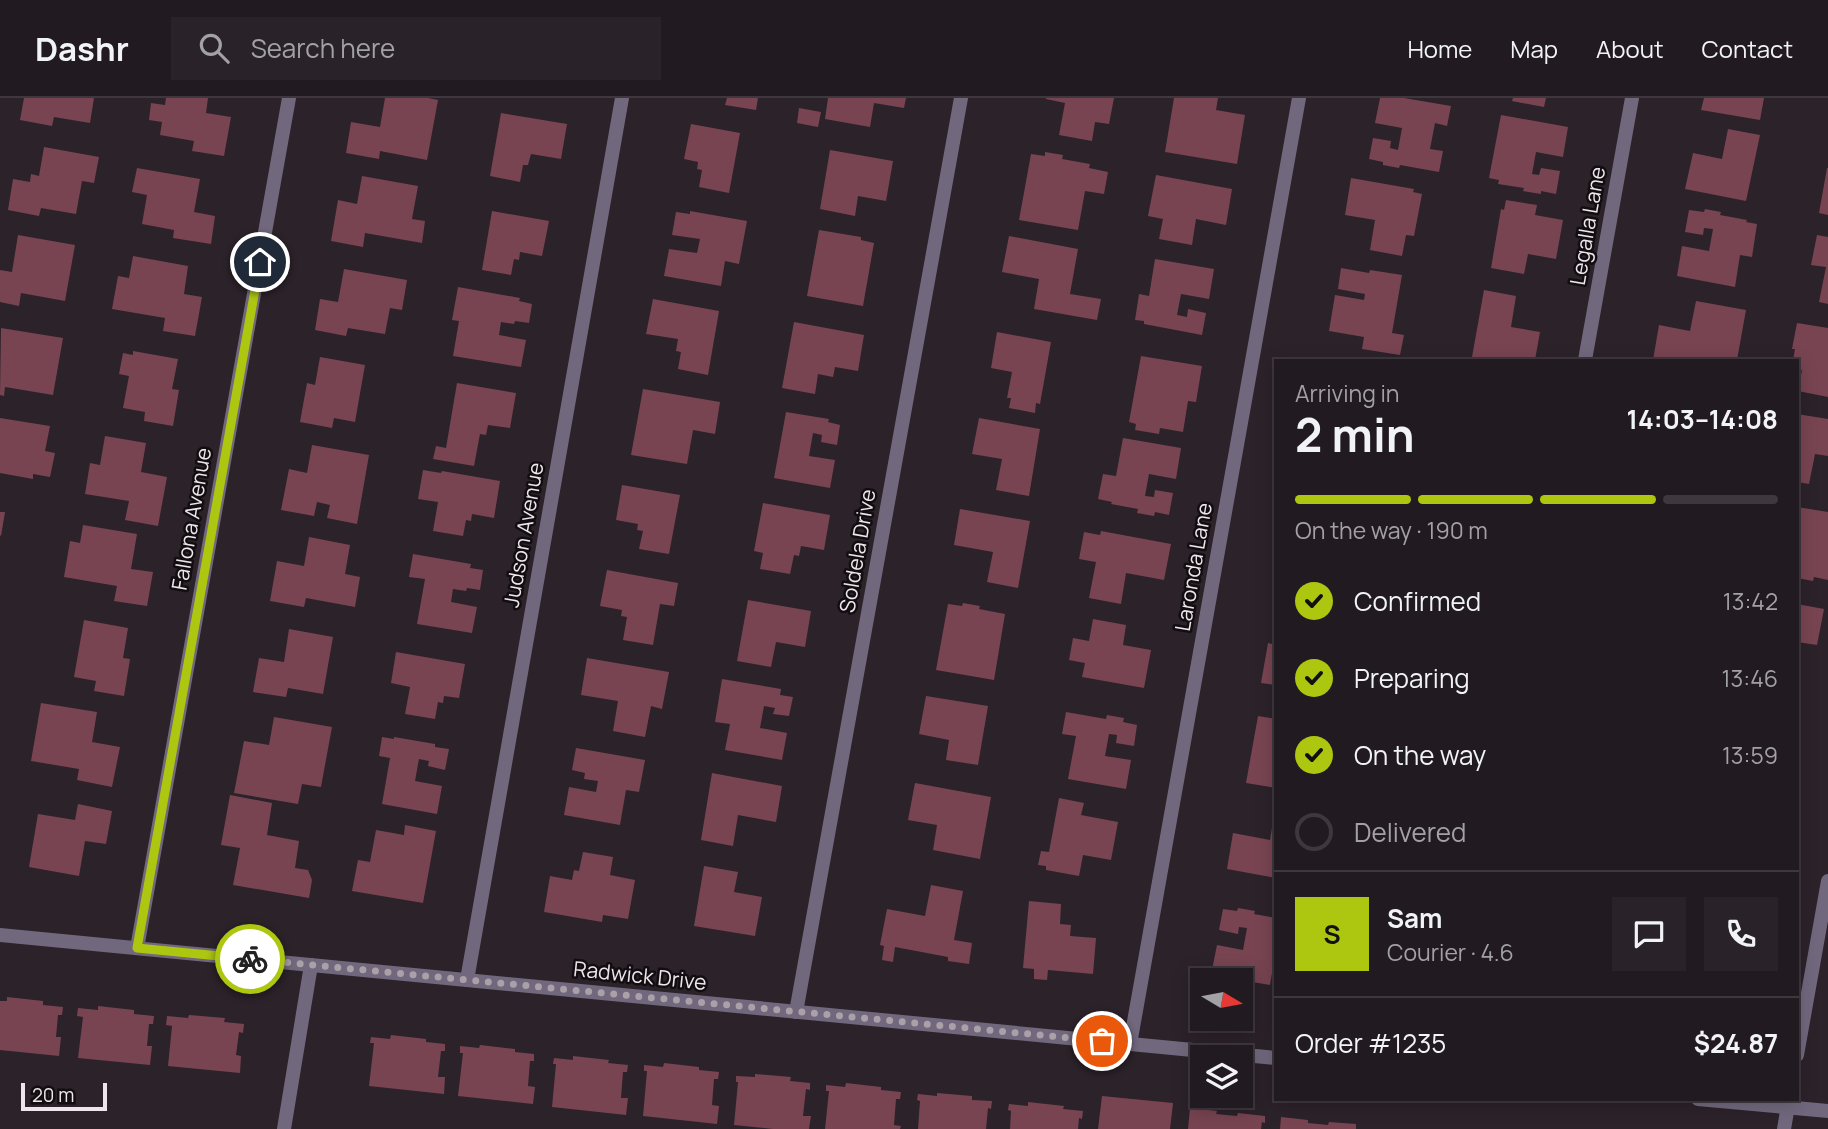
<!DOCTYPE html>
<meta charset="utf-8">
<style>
body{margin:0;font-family:Manrope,sans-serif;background:#292329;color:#f1f3f6;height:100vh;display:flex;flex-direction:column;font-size:26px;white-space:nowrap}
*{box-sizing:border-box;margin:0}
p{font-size:23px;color:#a2a1a5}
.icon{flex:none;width:38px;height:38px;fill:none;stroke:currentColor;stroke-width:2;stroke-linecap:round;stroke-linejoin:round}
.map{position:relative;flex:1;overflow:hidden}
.drawer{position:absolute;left:1274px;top:261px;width:525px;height:742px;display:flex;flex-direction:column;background:#211a20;border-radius:0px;box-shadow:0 4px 18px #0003,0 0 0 2px #3e383e}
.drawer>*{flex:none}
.needle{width:46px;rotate:100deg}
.buttons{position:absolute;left:1190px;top:870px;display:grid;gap:14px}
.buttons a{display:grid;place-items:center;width:63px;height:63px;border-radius:0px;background:#211a20;box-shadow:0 4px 18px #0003,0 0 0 2px #3e383e;font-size:35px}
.scale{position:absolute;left:21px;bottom:18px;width:86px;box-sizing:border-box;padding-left:7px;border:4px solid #eee6ec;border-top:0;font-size:19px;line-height:24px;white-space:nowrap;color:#eee6ec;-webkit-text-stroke:5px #120d11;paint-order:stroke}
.pin{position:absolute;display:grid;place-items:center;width:60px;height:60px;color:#fff;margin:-30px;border:4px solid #fff;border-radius:50%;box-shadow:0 2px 7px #0007}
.courier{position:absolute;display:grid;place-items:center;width:70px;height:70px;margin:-35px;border:5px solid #adc610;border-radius:50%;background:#fff;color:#222;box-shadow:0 2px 9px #0007}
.summary em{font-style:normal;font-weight:700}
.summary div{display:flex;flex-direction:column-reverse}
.summary{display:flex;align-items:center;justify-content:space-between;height:119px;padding:0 21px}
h1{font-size:46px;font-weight:700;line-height:52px}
.bar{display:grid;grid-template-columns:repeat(4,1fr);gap:10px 7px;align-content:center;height:84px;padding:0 21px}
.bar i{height:9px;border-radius:5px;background:#3e383e}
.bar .current{background:#adc610}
.bar p{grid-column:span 4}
.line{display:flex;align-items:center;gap:18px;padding:0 21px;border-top:2px solid #3e383e}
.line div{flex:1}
.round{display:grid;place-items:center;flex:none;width:74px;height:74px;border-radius:0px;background:#292329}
ol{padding:0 21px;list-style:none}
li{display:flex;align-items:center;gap:21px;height:77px}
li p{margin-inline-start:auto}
li .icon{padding:7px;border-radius:50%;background:#adc610;color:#111;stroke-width:4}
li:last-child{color:#a2a1a5}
li i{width:38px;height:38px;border:4px solid #3e383e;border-radius:50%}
header{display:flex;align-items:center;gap:42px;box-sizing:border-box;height:98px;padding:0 35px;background:#211a20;border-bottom:2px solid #3e383e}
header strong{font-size:33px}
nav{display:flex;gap:38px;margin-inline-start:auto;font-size:24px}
.search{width:490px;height:63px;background:#292329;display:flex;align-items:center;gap:18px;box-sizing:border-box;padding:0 24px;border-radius:0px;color:#a2a1a5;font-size:26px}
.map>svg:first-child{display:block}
.building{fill:#784452}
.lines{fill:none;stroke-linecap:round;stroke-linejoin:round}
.minor{stroke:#71687d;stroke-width:14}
.done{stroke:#aaa1a8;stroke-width:7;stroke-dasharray:0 12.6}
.route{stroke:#adc610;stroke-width:9}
.labels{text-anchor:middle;stroke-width:5;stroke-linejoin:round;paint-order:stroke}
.street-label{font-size:21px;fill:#eee6ec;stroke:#120d11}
</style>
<header>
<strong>Dashr</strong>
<div class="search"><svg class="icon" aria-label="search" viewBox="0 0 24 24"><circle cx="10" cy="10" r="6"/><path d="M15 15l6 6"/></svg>Search here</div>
<nav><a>Home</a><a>Map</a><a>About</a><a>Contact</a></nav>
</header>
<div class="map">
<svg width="1828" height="1031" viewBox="0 0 1828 1031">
<rect width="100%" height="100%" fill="#2c222a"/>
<g class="building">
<path d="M24,0H94L90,25L54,19L52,28L20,22Z"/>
<path d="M166,0H208L206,15L231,19L224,58L192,53L194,43L160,37L162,24L149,22L151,5L165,7Z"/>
<path d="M385,0H428L438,2L427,62L380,53L379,61L346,55L351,24L380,29Z"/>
<path d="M727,0H758L756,12L725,7Z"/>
<path d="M828,0H906L904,10L874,5L870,29L825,21Z"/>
<path d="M1046,0H1114L1109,26L1095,24L1092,43L1059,37L1065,5L1046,1Z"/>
<path d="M1174,0H1218L1216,12L1245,17L1237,66L1165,54Z"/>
<path d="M1380,0H1404L1451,8L1447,28L1435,25L1430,51L1443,53L1439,74L1400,67L1399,70L1383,67V64L1369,61L1373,40L1391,43L1390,50L1398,52L1402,30L1375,25Z"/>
<path d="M1513,0H1546L1544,9L1512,3Z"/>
<path d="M1704,0H1764L1760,22L1701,12Z"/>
<path d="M799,10L821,14L818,29L797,25Z"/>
<path d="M501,15L567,26L561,61L531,56L528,67H523L520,84L490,78Z"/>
<path d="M1501,17L1568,29L1563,59L1536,54L1532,76L1539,77L1541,70L1560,73L1556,96L1541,93V96L1523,93L1524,90L1498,86L1499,82L1489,80Z"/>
<path d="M691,26L740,35L729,95L699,89L702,72L697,71L698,64L684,61Z"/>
<path d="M1728,31L1760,37L1746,103L1685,91L1693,55L1722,61Z"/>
<path d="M44,49L99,59L94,85L82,83L76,116L41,110L39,118L8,112L13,81L30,84L31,76L39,78Z"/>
<path d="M830,52L893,63L886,103L858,98L855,118L820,111Z"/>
<path d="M1045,54L1063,57L1062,61L1090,66L1089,70L1108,74L1104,96L1085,93L1078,132L1019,122L1031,56L1045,58Z"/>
<path d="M137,70L200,81L194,114L215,118L211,146L173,140L174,132L142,126L147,97L132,94Z"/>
<path d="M1827,70H1828V117L1819,115Z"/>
<path d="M1156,77L1232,91L1226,127L1196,121L1192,147L1159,141L1163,121L1148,118Z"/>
<path d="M362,78L418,88L412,121L425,123L422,145L365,135L363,149L331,143L338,102L357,106Z"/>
<path d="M1351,80L1414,91L1413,94L1422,96L1414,138L1406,137L1402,158L1370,152L1375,122L1345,117Z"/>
<path d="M1506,102L1537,107L1535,117L1563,122L1556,161L1528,156L1524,176L1491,170L1501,111L1504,112Z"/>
<path d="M1705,111L1721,114L1720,117L1747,122L1746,124L1757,126L1752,159L1740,157L1735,189L1677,178L1682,148L1709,153L1713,131L1704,130L1703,137L1685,134L1689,112L1704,114Z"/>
<path d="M492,113L549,123L542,158L520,154L519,162L514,161L511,177L482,172Z"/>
<path d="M690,113L747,123L739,166L725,163L721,188L664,178L669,151L697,155L700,141L672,137L676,114L690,116Z"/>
<path d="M819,132L861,139V142L874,145L863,208L807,198Z"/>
<path d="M18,137L75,147L65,203L21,195L19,208L0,204V172L12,174Z"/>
<path d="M1817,137L1828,139V206L1819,204L1826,169L1811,167Z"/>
<path d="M1009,138L1078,151L1070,196L1101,201L1097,222L1034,211L1039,181L1002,174Z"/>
<path d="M133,158L188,168L184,196L202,199L195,238L163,233L165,220L112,211L118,178L129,180Z"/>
<path d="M1155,161L1214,171L1209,201L1181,196L1177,217L1187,219L1188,211L1206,215L1202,237L1144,226V223L1135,222L1139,196L1149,198Z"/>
<path d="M1341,170L1369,175L1370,172L1402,177L1392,235L1404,237L1400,257L1362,251L1364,239L1329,233L1335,197L1364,202L1365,196L1338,191Z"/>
<path d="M344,171L407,182L402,212L390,210L385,236L348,230L346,238L315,232L320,201L338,204Z"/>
<path d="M458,189L520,200L519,203L532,206L529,225L515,223L514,226L501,224L499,237L526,242L521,269L453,258L459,223L452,222Z"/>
<path d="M1484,192L1516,198L1511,229L1540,234L1535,262H1490L1472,259Z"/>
<path d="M653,201L719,213L708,277L678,271L681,254L676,253L678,241L646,236Z"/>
<path d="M1696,203L1746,212L1737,262H1653L1659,227L1690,233Z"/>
<path d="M794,224L864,237L858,273L835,269L833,279L818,276L815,296L782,290Z"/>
<path d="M1797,225L1828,230V299L1798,293L1802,272L1797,271V262H1793L1795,251H1792Z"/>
<path d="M1,230L63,240L53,297L5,289L4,298L0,297Z"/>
<path d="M997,234L1051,244L1040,306L1036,305L1035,315L1009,310L1011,300H1007L1012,274L991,270Z"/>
<path d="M133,253L178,261L172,291L179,292L173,328L144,323L145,314L123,310L129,278L119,276L123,255L133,257Z"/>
<path d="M1141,258L1202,268L1196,304L1188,303L1183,334L1160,330L1159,336L1135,332L1136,326L1129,324Z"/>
<path d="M320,259L365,267L355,324L334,320L332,330L300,324L307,285L315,287Z"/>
<path d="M457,285L516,295L510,330L488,327L486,337L480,336L474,368L433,361L436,348L446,350Z"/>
<path d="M643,291L720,304L715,336L693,332L687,366L631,357Z"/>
<path d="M786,314L829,321L828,324L840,327L837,347L821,344L822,337L813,335L809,358L835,362L830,390L774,380Z"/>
<path d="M1797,316L1828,321V358L1815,356L1809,386L1797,384Z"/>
<path d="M0,320L50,328L45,353L55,355L50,379L33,376V381L0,375Z"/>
<path d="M979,320L1040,331L1029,398L996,392L1002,361L972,356Z"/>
<path d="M105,338L146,345L141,374L167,379L158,428L125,422L129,403L85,396L90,365L100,367Z"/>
<path d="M1123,340L1181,350L1176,381L1149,376L1145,398L1154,399L1155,392L1173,395L1169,417L1155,414L1154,418L1137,415L1138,411L1111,406L1112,404L1098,401L1103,376L1116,378Z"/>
<path d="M312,347L369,357L357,426L327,420L330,407L317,404L314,418L281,412L289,371L307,375Z"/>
<path d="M423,372L441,375L442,373L500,383L494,420L472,416L471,423L466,422L463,438L433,433L438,404L418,401Z"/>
<path d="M622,387L680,397L669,456L639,451L643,433L637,432L638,426L616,422Z"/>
<path d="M763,405L830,417L824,452L801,448L799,458L794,457L790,476L760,471L763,455L754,453Z"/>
<path d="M1797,409L1828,414V482L1814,479L1813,483L1797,480Z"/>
<path d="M960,411L1030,423L1018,490L987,484L993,454L954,447Z"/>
<path d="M0,414H5L1,438L0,437Z"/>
<path d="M83,427L137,436L131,471L153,474L147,508L114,503L117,488L64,479L70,443L80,445Z"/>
<path d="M1101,433L1171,446L1164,482L1126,475L1121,506L1089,500L1096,464L1079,461L1084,434L1100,437Z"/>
<path d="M309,439L350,447L345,476L360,479L355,509L306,500L304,509L270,503L277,463L304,468Z"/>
<path d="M413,456L471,466L470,470L483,472L480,492L467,490L466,493L453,491L451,504L477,509L472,535L417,526L425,481L409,479Z"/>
<path d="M607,472L678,485L674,508L660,506L653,547L623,542L627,519L621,518L622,512L600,508Z"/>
<path d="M748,502L811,513L805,549L776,544L771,569L737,563Z"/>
<path d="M963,505L980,508L979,511L1005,516L994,582L936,572L948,506L962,508Z"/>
<path d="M1797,506L1824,511L1817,547L1797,544Z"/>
<path d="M1093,521L1126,527L1123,547L1151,552L1144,590L1082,579L1085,565L1069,562L1073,540L1089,543Z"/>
<path d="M84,522L128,530L123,560L130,561L124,598L94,593L96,583L74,579Z"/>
<path d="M289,531L333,539L323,596L288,590L286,599L253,594L259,560L284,564Z"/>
<path d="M1268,545L1276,547V587L1261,585Z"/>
<path d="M396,554L465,566L459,600L444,598L443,605L438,604L435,621L405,616L410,589L391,585Z"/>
<path d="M587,560L669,574L662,611L651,608L645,639L613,633L618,603L581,597Z"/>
<path d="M722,581L781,591L780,597L793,599L789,618L773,616L775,610L764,608L760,630L787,635L782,662L725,652L730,626L715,624Z"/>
<path d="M926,598L988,608L978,667L946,662L949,642L919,636Z"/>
<path d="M41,605L97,614L92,644L120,649L112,689L77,682L79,671L31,663Z"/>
<path d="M1066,614L1106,621L1107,617L1124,620L1123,624L1137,627L1134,648L1116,645L1117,637L1109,636L1105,658L1131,662L1126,691L1068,681L1076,638L1062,636Z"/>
<path d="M1258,618L1276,621V690L1246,685Z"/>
<path d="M274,619L332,629L321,689L302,686L298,706L234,695L244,643L269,647Z"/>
<path d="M382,639L394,641V639L435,646V649L449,651L445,672L428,668L429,663L419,661L415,683L442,688L437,716L382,706L390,660L379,658Z"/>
<path d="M576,650L645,662L639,694L626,692L620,727L564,717L569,689L596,694L598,683L584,681L585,675L572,672Z"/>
<path d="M712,675L782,688L776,724L738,717L733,748L701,742Z"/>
<path d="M915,685L991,699L980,761L933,752L937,727L908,722Z"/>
<path d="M230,697L272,705L267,737L299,743L295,770L308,772L312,782L309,800L233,787L240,750L221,747Z"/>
<path d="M1059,700L1084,705L1081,717L1118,724L1111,762L1083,757L1079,778L1046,772V768L1038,767L1041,753L1049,754Z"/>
<path d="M78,706L112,713L106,746L85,743L79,778L29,769L38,716L75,722Z"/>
<path d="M1274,717H1276V780L1227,771L1233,735L1270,742Z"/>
<path d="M405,727L436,733L423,805L352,793L358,762L370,764L376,732L404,737Z"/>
<path d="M583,754L613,759L610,777L635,782L628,821L603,817L602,824L544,814L550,778L572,782L574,772L579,773Z"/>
<path d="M704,768L738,774L734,794L762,799L755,838L694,828Z"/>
<path d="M931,787L963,793L954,842L972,845L969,866L948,863V859L895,849L893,864L882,862L884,848L880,847L887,811L925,818Z"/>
<path d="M1029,803L1061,806L1060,826L1071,827L1070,838L1096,840L1093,876L1048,872L1047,882L1034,881V871L1023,870Z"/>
<path d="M1238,810L1255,813L1254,816L1276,820V852L1270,887L1211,877L1217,847L1243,852L1247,830L1239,829L1238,836L1219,832L1223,811L1237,813Z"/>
<path d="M7,899L43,903V907L63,909L62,917H58L56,939H61L59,958L0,952V903H7Z"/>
<path d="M98,908L134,912V916L154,918L153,926H149L147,948H152L150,967L78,960L83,919L77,918L78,910L98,912Z"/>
<path d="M189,917L225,920L224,924L244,926L243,935L239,934L236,957L241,958L240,975L168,968L172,928L166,927L167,918L188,920Z"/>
<path d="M391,937L426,941V944L445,946V953H441L438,979H445L444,996L369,988L374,945H370L371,939L390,941Z"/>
<path d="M480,947L515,951V954L534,956V963H530L528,988L535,989L533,1006L458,998L463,955H460V948L479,950Z"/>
<path d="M573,958L609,962L608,965L628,967L627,974H623L621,1000H628L626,1017L552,1009L556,966H553L554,960L573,962Z"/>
<path d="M664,965L699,969V972L719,974L718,981H714L712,1007L719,1008L717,1026L643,1018L647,973H644V967L663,969Z"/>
<path d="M755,976L791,979L790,983L810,985V992L806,991L803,1018H811L809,1031H773L734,1027L738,984H736V978L755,979Z"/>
<path d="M846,985L881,989V992L901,994L900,1001H896L894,1027L901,1028L900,1031H825L829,993H826V987L845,989Z"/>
<path d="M937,995L972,998V1002L992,1003L991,1011L988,1010L986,1031H918L920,1003L917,1002L918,996L937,998Z"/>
<path d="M1102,998L1173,1005L1170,1031H1098Z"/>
<path d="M1028,1004L1064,1008L1063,1011L1083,1013L1082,1021L1079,1020L1078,1031H1010L1011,1013L1008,1012L1009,1006L1028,1008Z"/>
<path d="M1190,1010L1217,1013L1216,1016L1237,1018L1238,1015L1265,1018V1025L1262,1024L1261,1031H1188Z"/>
<path d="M1281,1019L1308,1022V1025L1328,1027L1329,1024L1356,1026V1031H1280Z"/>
</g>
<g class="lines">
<g class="minor">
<path d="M1585,262L1632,0"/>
<path d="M0,837L1276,960"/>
<path d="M137,850L289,0"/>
<path d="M467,882L622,0"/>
<path d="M796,914L961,0"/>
<path d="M1130,946L1299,0"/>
<path d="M1797,957L1828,783"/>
<path d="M1698,1001L1828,1013"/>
<path d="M284,1031L311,867"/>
<path d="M1784,1031L1789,1002"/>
</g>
</g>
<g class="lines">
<path class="done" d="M250,861L1102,943"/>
<path class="route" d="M250,861L137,850L260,164"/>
</g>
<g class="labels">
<g class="street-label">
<text transform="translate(1588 128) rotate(-80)" y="7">Legalla Lane</text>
<text transform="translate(192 421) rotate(-80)" y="7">Fallona Avenue</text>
<text transform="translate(524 437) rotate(-80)" y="7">Judson Avenue</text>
<text transform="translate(858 453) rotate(-80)" y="7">Soldela Drive</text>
<text transform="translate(1194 469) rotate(-80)" y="7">Laronda Lane</text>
<text transform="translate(640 878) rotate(6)" y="7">Radwick Drive</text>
</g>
</g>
</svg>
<div class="buttons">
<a><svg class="needle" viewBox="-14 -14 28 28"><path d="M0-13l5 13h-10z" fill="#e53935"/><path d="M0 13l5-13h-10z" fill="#a2a1a5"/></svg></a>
<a><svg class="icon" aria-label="layers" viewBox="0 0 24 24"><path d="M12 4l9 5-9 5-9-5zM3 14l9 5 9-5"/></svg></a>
</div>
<div class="scale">20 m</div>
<div class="pin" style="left:1102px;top:943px;background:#ea580c"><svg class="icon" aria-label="bag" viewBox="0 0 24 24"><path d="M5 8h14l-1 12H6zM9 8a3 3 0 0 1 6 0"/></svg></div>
<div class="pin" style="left:260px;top:164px;background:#1f2937"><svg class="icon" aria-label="home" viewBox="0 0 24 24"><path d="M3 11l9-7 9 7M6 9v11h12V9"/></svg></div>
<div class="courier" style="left:250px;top:861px"><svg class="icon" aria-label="bike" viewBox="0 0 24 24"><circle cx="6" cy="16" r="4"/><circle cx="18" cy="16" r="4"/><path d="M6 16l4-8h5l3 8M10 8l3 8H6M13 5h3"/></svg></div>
<section class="drawer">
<div class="summary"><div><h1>2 min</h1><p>Arriving in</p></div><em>14:03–14:08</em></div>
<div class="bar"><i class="current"></i><i class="current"></i><i class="current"></i><i></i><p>On the way · 190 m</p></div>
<ol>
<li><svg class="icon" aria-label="check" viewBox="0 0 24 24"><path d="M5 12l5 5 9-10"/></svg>Confirmed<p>13:42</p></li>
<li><svg class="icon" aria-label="check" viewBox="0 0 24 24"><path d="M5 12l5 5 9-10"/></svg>Preparing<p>13:46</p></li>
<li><svg class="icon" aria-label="check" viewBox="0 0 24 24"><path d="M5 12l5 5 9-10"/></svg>On the way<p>13:59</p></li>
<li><i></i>Delivered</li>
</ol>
<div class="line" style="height:126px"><b class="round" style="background:#adc610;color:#111">S</b><div><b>Sam</b><p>Courier · 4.6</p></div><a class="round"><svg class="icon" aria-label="chat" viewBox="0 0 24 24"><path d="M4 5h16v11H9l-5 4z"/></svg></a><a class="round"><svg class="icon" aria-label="phone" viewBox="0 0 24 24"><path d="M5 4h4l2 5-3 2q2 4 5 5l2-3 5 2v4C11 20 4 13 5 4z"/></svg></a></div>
<div class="line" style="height:91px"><div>Order #1235</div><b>$24.87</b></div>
</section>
</div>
